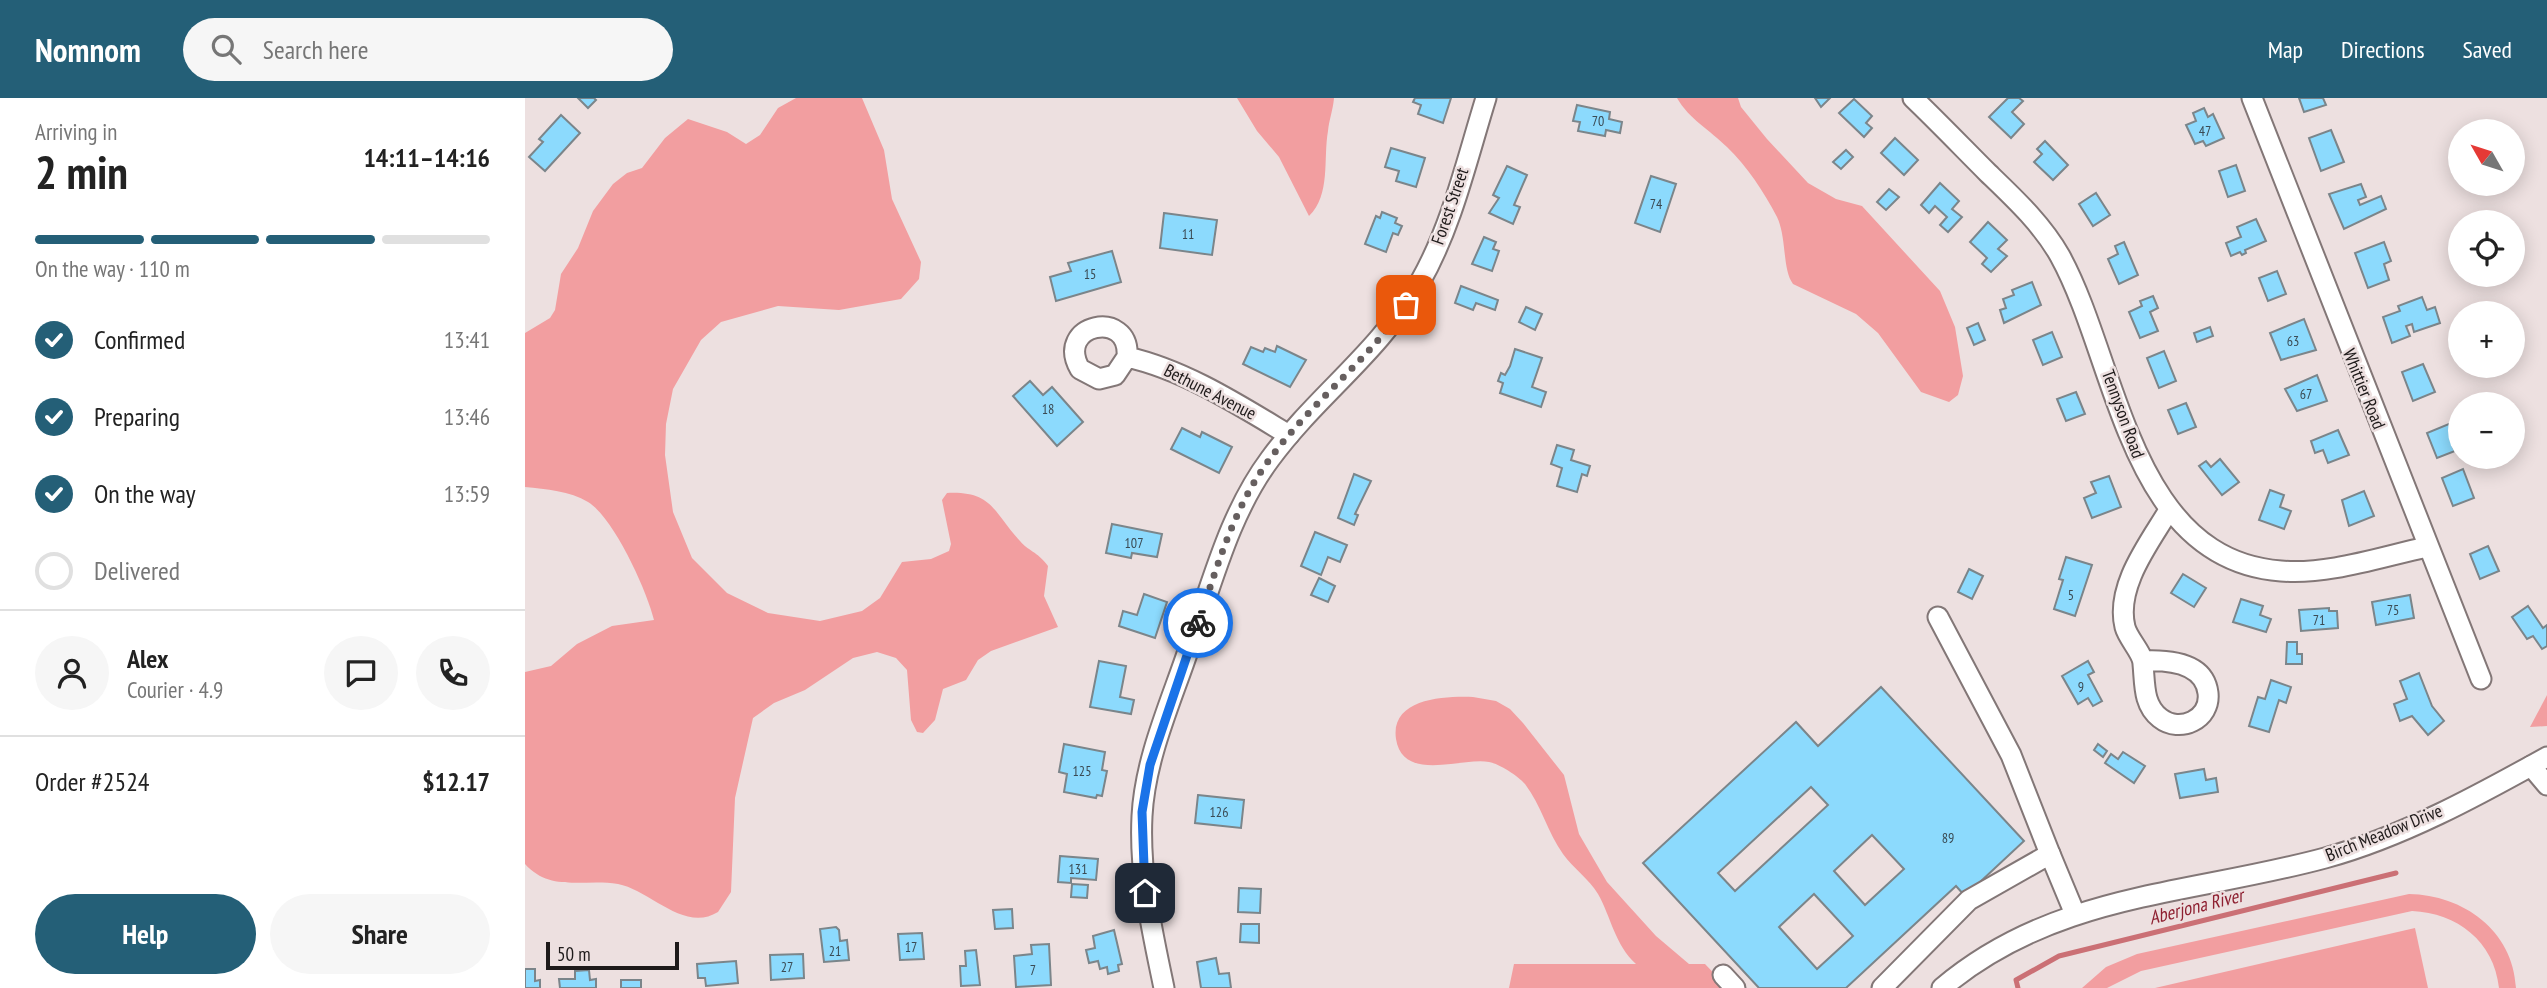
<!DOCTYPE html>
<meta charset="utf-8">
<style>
body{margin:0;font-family:"PT Sans Narrow",sans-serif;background:#f6f6f6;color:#222;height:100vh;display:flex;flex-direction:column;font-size:26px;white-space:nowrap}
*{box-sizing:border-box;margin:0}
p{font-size:23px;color:#767676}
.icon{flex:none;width:38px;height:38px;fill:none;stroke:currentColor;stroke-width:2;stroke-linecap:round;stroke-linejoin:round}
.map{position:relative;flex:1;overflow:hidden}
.panel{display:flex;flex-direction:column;background:#fff;width:525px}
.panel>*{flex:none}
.needle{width:46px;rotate:309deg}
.buttons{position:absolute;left:1923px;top:21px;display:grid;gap:14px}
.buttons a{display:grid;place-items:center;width:77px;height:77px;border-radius:50%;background:#fff;box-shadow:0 4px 18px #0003;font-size:35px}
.scale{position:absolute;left:21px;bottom:18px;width:133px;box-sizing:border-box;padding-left:7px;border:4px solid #1e1a1a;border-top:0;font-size:19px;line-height:24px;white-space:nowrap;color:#1e1a1a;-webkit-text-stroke:5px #ede0e0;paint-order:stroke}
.pin{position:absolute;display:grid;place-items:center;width:60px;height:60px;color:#fff;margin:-30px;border-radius:14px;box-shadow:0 4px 10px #0006}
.courier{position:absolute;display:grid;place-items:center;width:70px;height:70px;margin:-35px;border:5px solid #1a73e8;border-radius:50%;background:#fff;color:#222;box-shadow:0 2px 9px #0007}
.overview em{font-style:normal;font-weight:600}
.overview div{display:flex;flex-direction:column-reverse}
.overview{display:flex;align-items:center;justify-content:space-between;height:119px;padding:0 35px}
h1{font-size:46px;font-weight:600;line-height:52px}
.bar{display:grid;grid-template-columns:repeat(4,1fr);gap:10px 7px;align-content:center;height:84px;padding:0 35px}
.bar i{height:9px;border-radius:5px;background:#e0e0e0}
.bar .on{background:#245f77}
.bar p{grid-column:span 4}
.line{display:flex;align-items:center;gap:18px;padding:0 35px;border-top:2px solid #e0e0e0}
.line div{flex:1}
.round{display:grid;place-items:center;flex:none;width:74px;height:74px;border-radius:37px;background:#f6f6f6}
ol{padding:0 35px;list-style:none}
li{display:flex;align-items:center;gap:21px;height:77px}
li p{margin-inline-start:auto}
li .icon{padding:7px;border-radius:50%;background:#245f77;color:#fff;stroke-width:4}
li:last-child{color:#767676}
li i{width:38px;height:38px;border:4px solid #e0e0e0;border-radius:50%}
.button{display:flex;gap:14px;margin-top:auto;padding:14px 35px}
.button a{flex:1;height:80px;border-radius:42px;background:#245f77;color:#fff;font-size:28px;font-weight:600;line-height:80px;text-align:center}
.button a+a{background:#f6f6f6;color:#222}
header{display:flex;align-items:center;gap:42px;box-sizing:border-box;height:98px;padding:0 35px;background:#245f77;color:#fff}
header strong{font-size:33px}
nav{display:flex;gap:38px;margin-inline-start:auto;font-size:24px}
.search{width:490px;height:63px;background:#f6f6f6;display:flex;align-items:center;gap:18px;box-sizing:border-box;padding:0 24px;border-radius:38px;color:#767676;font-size:26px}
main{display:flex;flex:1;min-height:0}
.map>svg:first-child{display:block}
.green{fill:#f29ea0}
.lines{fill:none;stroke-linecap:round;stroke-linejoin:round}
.stream{stroke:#cb7075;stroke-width:5}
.building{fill:#8cdafd;stroke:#7b858a;stroke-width:2;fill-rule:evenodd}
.minor-casing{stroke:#837777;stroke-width:23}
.minor{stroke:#fff;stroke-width:19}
.done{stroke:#665f5f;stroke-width:7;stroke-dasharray:0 12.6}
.route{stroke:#1a73e8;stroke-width:9}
.labels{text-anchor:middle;stroke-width:5;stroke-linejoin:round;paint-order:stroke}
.number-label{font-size:14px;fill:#3a4a53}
.street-label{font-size:18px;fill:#1e1a1a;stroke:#ede0e0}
.water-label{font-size:19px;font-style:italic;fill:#8e2031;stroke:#ede0e0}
</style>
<header>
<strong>Nomnom</strong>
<div class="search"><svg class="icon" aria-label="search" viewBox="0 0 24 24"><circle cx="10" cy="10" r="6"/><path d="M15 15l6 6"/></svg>Search here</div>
<nav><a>Map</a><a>Directions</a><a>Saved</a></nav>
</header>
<main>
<section class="panel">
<div class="overview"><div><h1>2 min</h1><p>Arriving in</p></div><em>14:11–14:16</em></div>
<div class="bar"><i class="on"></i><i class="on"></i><i class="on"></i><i></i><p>On the way · 110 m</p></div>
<ol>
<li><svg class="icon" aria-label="check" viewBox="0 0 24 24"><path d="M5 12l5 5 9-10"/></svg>Confirmed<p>13:41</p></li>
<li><svg class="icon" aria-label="check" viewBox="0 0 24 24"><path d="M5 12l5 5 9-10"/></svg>Preparing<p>13:46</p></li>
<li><svg class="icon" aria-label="check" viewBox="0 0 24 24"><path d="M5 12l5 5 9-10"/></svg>On the way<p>13:59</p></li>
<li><i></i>Delivered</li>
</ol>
<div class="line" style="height:126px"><a class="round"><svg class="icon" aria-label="person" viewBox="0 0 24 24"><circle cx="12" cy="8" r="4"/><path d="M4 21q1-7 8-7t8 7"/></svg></a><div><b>Alex</b><p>Courier · 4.9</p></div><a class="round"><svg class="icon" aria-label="chat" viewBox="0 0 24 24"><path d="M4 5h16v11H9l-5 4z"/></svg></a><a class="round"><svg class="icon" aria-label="phone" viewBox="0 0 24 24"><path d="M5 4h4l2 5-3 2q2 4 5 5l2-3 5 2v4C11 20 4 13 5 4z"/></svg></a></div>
<div class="line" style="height:91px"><div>Order #2524</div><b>$12.17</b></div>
<div class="button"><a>Help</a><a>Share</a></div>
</section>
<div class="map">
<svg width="2022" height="890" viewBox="0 0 2022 890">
<rect width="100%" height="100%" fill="#ede0e0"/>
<g class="green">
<path d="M271,0H337L359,52L367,101L396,164L394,181L376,201L314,212L253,208L196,224L176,242L148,291L141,326L140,357L148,414L167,460L202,495L243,515L295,523L337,513L355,500L377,464L406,461L424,453L426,446L417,402L422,395C468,393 468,414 495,443C503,453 512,453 523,468L519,498L533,529L466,553L453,562L441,582L418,591L410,622L398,635L392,634L386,622L382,572L371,560L352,554L328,560L280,592L249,605L228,620L210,700L206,794L193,814C159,835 125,792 93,786C60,780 26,795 0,766V574L26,568L52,546L87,528L129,522C122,493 89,420 63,404C45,393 21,391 0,389V235L25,220L30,212L36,176L53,150L68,113L88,86L102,75L117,70L140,40L163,21L202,34L221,46L235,37L253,10Z"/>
<path d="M712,0H809C808,12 804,22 803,33C798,61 806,97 784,118L754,59L732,33Z"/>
<path d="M1152,0H1213L1216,9L1242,41L1283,85L1311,101L1337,108L1415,193L1430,229L1438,278L1433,297L1424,304L1396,294L1353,235L1331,216L1268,186C1257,171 1262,140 1252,119C1239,94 1222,68 1202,49C1185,32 1164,21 1152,0Z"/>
<path d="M2022,597V628L2005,629Z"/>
<path d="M948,599L971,603L985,611L998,625L1039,677L1054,736L1082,784L1131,838L1164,866H1180L1203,890H984L989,866H1111C1090,847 1086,819 1073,796C1064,781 1049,771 1038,756C1023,735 1016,707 1000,686C993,678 975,666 964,664C937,659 878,685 871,641C865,600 920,598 948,599Z"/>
<path d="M1884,796C1938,797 1988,832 1991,890H1974C1969,843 1932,815 1887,813L1616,873L1582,890H1557L1581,869L1612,856Z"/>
<path d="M1890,830L1903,890H1630Z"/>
</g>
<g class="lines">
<path class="stream" d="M1493,890L1491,882L1534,858L1871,775"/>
</g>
<g class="building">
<path d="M53,0H69L71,2L63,10Z"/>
<path d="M890,0H926L918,25L893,16L896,7L888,4Z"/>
<path d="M1290,0H1305L1296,9Z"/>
<path d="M1483,0H1494L1498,3L1487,14L1499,26L1486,40L1464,19Z"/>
<path d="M1774,0H1798L1801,7L1779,14Z"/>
<path d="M1329,1L1347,18L1341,25L1347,30L1339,39L1314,15Z"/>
<path d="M1052,7L1085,14L1084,21L1097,24L1095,35L1081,32L1080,38L1053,33L1055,24L1048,23Z"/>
<path d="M1679,10L1683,19L1688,16L1699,40L1681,48L1678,43L1670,46L1661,27L1671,23L1668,15Z"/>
<path d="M36,17L55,35L20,73L4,59L18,44L14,41Z"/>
<path d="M1806,32L1819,64L1796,73L1784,40Z"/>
<path d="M1370,40L1393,62L1379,77L1356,55Z"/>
<path d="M1520,43L1543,67L1528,82L1509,64L1517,56L1512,51Z"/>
<path d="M866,50L900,60L891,89L871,83L874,73L860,69Z"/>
<path d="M1321,52L1328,59L1316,71L1308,64Z"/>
<path d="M1711,67L1720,93L1703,99L1694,73Z"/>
<path d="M982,68L1002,77L989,107L995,109L988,126L964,115L974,100L968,97Z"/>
<path d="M1126,78L1151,86L1135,134L1110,125Z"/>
<path d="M1415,85L1434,103L1427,111L1437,119L1423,134L1415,127L1422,119L1410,108L1404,115L1396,107Z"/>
<path d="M1836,86L1841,99L1833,102L1835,107L1856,98L1861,111L1819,131L1804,96Z"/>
<path d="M1364,91L1374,99L1361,112L1352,104Z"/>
<path d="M1571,95L1585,117L1568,128L1554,106Z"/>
<path d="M857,114L872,120L870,125L877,128L873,137L868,135L861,154L840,146L851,118L855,120Z"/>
<path d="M639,115L692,122L687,157L635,150Z"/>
<path d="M1731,121L1741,143L1720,152L1721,155L1717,157L1715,154L1706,158L1701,145L1716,139L1712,129Z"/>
<path d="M1463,124L1482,142L1473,151L1482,158L1466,174L1457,166L1462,160L1445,144Z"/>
<path d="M959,139L971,144L968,151L974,153L967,173L947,166Z"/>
<path d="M1599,144L1613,177L1594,186L1583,161L1593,156L1590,148Z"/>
<path d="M1859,144L1866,163L1859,166L1864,182L1843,190L1830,155Z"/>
<path d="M587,153L596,184L531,203L525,179L546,173L543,165Z"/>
<path d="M1752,173L1761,196L1743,203L1734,180Z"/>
<path d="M1507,184L1516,207L1479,225L1475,212L1481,210L1478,201L1489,197L1487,192Z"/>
<path d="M936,188L973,202L970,212L951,205L948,212L930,205Z"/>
<path d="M1628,198L1633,210L1625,214L1633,233L1615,240L1604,214L1617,208L1615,203Z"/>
<path d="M1897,199L1902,212L1910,209L1915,225L1889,234L1887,226L1881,228L1885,238L1867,245L1858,219L1875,213L1873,208Z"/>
<path d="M1001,209L1017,216L1010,232L994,224Z"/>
<path d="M1779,221L1791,252L1756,262L1745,235Z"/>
<path d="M1453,225L1460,242L1449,247L1442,230Z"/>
<path d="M1685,229L1688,238L1672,244L1669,235Z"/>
<path d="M1527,234L1537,259L1518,267L1508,242Z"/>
<path d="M752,248L781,262L765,289L718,266L726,249L738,254L740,250L750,254Z"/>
<path d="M990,251L1017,260L1007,289L1021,294L1016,309L975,295L978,285L973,283L976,275L980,277L985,268Z"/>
<path d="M1639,253L1651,283L1634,290L1622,260Z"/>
<path d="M1898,266L1910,294L1888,303L1877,274Z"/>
<path d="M1792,277L1802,303L1772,313L1760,291Z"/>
<path d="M505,283L518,297L527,289L558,324L532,348L488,298Z"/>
<path d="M1551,294L1560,316L1541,323L1532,301Z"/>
<path d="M1661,305L1671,329L1653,336L1643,312Z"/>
<path d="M1936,321V346L1928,349L1930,353L1912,360L1902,335Z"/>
<path d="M657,330L675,339L677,334L707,349L694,375L646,351Z"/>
<path d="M1813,332L1824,357L1803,365L1798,352L1790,355L1786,343Z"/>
<path d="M1032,347L1049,352L1046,362L1065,368L1062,378L1057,376L1052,394L1032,388L1037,370L1026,366Z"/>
<path d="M1695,361L1714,384L1697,397L1674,368L1681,363L1686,369Z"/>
<path d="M1938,371L1949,400L1928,408L1917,380Z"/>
<path d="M829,376L846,383L830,416L833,417L829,427L813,420Z"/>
<path d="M1584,378L1596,409L1567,420L1559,400L1571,395L1566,384Z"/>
<path d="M1745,392L1759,397L1755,409L1766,413L1759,431L1734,422Z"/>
<path d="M1839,393L1849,418L1824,428L1817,402Z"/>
<path d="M587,426L637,436L632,459L607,455L606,460L581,455Z"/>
<path d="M790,434L822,447L815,464L803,459L796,477L776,468Z"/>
<path d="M1963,448L1974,473L1955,481L1945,456Z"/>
<path d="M1541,459L1567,467L1550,518L1529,511L1538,482L1534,481Z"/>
<path d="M1444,471L1458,478L1447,501L1433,494Z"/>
<path d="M1658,476L1681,490L1669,509L1646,495Z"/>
<path d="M794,480L810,488L803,504L786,497Z"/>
<path d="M619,496L642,504L630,540L594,528L598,513L612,517Z"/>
<path d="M1885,497L1889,520L1851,527L1847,504Z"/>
<path d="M1716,501L1738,508L1735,517L1746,521L1741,534L1708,524Z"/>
<path d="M2003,508L2018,530L2022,527V548L2017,551L2008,538L2002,541L1987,519Z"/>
<path d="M1804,510V513H1812L1813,530L1776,533L1774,512Z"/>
<path d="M1762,544H1772V556H1777V566H1761Z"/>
<path d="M574,563L601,568L595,599L609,602L606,616L565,609Z"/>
<path d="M1563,563L1569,574L1563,577L1577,603L1568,608L1563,600L1553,606L1537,578Z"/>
<path d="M1894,575L1907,608L1919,623L1903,637L1887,618L1875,623L1869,606L1882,601L1875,583Z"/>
<path d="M1746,582L1766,589L1761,605L1754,602L1744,634L1724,628L1733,599L1740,601Z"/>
<path d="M1356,589L1499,743L1440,798L1431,788L1321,890H1234L1118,765L1271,624L1293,648ZM1286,689L1303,707L1210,793L1193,775ZM1347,737L1379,771L1340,807L1309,773ZM1289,796L1328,838L1292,871L1254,829Z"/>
<path d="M539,646L580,654L577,672L582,673L577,698L572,697L571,700L539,694L542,676L534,674Z"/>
<path d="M1573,646L1582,653L1578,659L1569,652Z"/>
<path d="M1598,654L1620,668L1609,685L1580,665L1586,656L1593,661Z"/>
<path d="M1679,671L1681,682L1691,680L1693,694L1655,700L1650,676Z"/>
<path d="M673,697L719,702L716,730L670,725Z"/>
<path d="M535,758L573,761L571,782L546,780V785L533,784Z"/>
<path d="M547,786L563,787L562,800L546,799Z"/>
<path d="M714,790L736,791L735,815L713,814Z"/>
<path d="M487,811L488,830L470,831L468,812Z"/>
<path d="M716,826H734V845L715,844Z"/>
<path d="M311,829L314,832L315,843L322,842L324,862L299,864L295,831Z"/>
<path d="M589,832L597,866L593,867L594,873L583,876L582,869L575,871L573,863L564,865L561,852L570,850L568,838Z"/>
<path d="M397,835L399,861L375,862L373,836Z"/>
<path d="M524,846L526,887L491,889L489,858L507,856L506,847Z"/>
<path d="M451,852L455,887L436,888L435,868H441L440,853Z"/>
<path d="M278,856L279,880L246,882L245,857Z"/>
<path d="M691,860L694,876L704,875L706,890H676L672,864Z"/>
<path d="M211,863L213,885L181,888L180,880H173L172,866Z"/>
<path d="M0,871H10V883L15,882V890H0Z"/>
<path d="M64,872L65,882L71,881V890H35L34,881H50V873Z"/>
<rect x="96" y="882" width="20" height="8"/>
</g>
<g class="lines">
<g class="minor-casing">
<g id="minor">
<path d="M1388,0C1413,24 1438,50 1463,75C1489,100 1517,126 1535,158C1593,263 1604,462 1756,473C1803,477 1855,459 1902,449"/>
<path d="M1727,0L1956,581"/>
<path d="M602,259L590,277L574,281L555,271C529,226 606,210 602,259C660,272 714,307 764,337"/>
<path d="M1413,519L1486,657L1525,756"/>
<path d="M1619,563C1643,562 1679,564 1683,595C1686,621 1655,636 1635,620C1618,607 1620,586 1618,566C1618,555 1603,541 1600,529C1590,488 1625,444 1644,412"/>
<path d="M2006,668L2022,687"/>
<path d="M1198,877L1210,890"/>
<path d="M639,890C627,832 614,777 617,718C620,660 646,604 664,550C687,486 704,416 745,361C792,297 853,256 895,184C927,128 942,61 961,0"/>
<path d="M1357,890L1444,802L1525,756L1550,816"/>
<path d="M1417,890C1529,795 1664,797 1800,760C1877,739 1952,698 2022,659"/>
</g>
</g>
<use href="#minor" class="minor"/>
</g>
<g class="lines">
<path class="done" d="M673,525C691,473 706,418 737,372C778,311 839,267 881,207"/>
<path class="route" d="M620,795L617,714L625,667L673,525"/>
</g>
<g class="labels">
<g class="number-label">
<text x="1073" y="28">70</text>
<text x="1680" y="38">47</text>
<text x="1131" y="111">74</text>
<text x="663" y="141">11</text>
<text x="565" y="181">15</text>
<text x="1768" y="248">63</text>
<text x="1781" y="301">67</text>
<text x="523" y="316">18</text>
<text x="609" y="450">107</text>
<text x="1546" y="502">5</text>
<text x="1868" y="517">75</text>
<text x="1794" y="527">71</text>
<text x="1556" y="594">9</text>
<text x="557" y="678">125</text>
<text x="694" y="719">126</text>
<text x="1423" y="745">89</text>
<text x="553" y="776">131</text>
<text x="386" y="854">17</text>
<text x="310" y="858">21</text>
<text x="262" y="874">27</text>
<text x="508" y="877">7</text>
</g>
<g class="street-label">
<text transform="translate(925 108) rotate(-71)" y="6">Forest Street</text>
<text transform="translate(1839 291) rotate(68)" y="6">Whittier Road</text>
<text transform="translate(685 294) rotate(27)" y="6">Bethune Avenue</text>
<text transform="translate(1598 316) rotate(70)" y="6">Tennyson Road</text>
<text transform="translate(1859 735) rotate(-22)" y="6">Birch Meadow Drive</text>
</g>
<g class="water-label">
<text transform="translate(1671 808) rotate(-14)" y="7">Aberjona River</text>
</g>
</g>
</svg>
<div class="buttons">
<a><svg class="needle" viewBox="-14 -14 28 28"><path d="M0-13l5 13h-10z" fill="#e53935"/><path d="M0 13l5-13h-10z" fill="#767676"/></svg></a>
<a><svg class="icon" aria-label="locate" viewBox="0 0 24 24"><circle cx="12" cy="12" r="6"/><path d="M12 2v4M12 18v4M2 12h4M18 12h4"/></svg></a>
<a>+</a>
<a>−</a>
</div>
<div class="scale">50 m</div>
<div class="pin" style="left:881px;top:207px;background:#ea580c"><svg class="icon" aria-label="bag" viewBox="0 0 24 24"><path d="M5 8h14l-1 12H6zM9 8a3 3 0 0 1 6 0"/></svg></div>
<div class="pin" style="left:620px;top:795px;background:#1f2937"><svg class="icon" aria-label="home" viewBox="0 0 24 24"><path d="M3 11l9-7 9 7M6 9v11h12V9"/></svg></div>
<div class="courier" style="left:673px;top:525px"><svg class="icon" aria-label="bike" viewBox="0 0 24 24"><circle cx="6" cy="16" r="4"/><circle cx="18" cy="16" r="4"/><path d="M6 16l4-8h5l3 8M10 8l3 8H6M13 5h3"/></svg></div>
</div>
</main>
